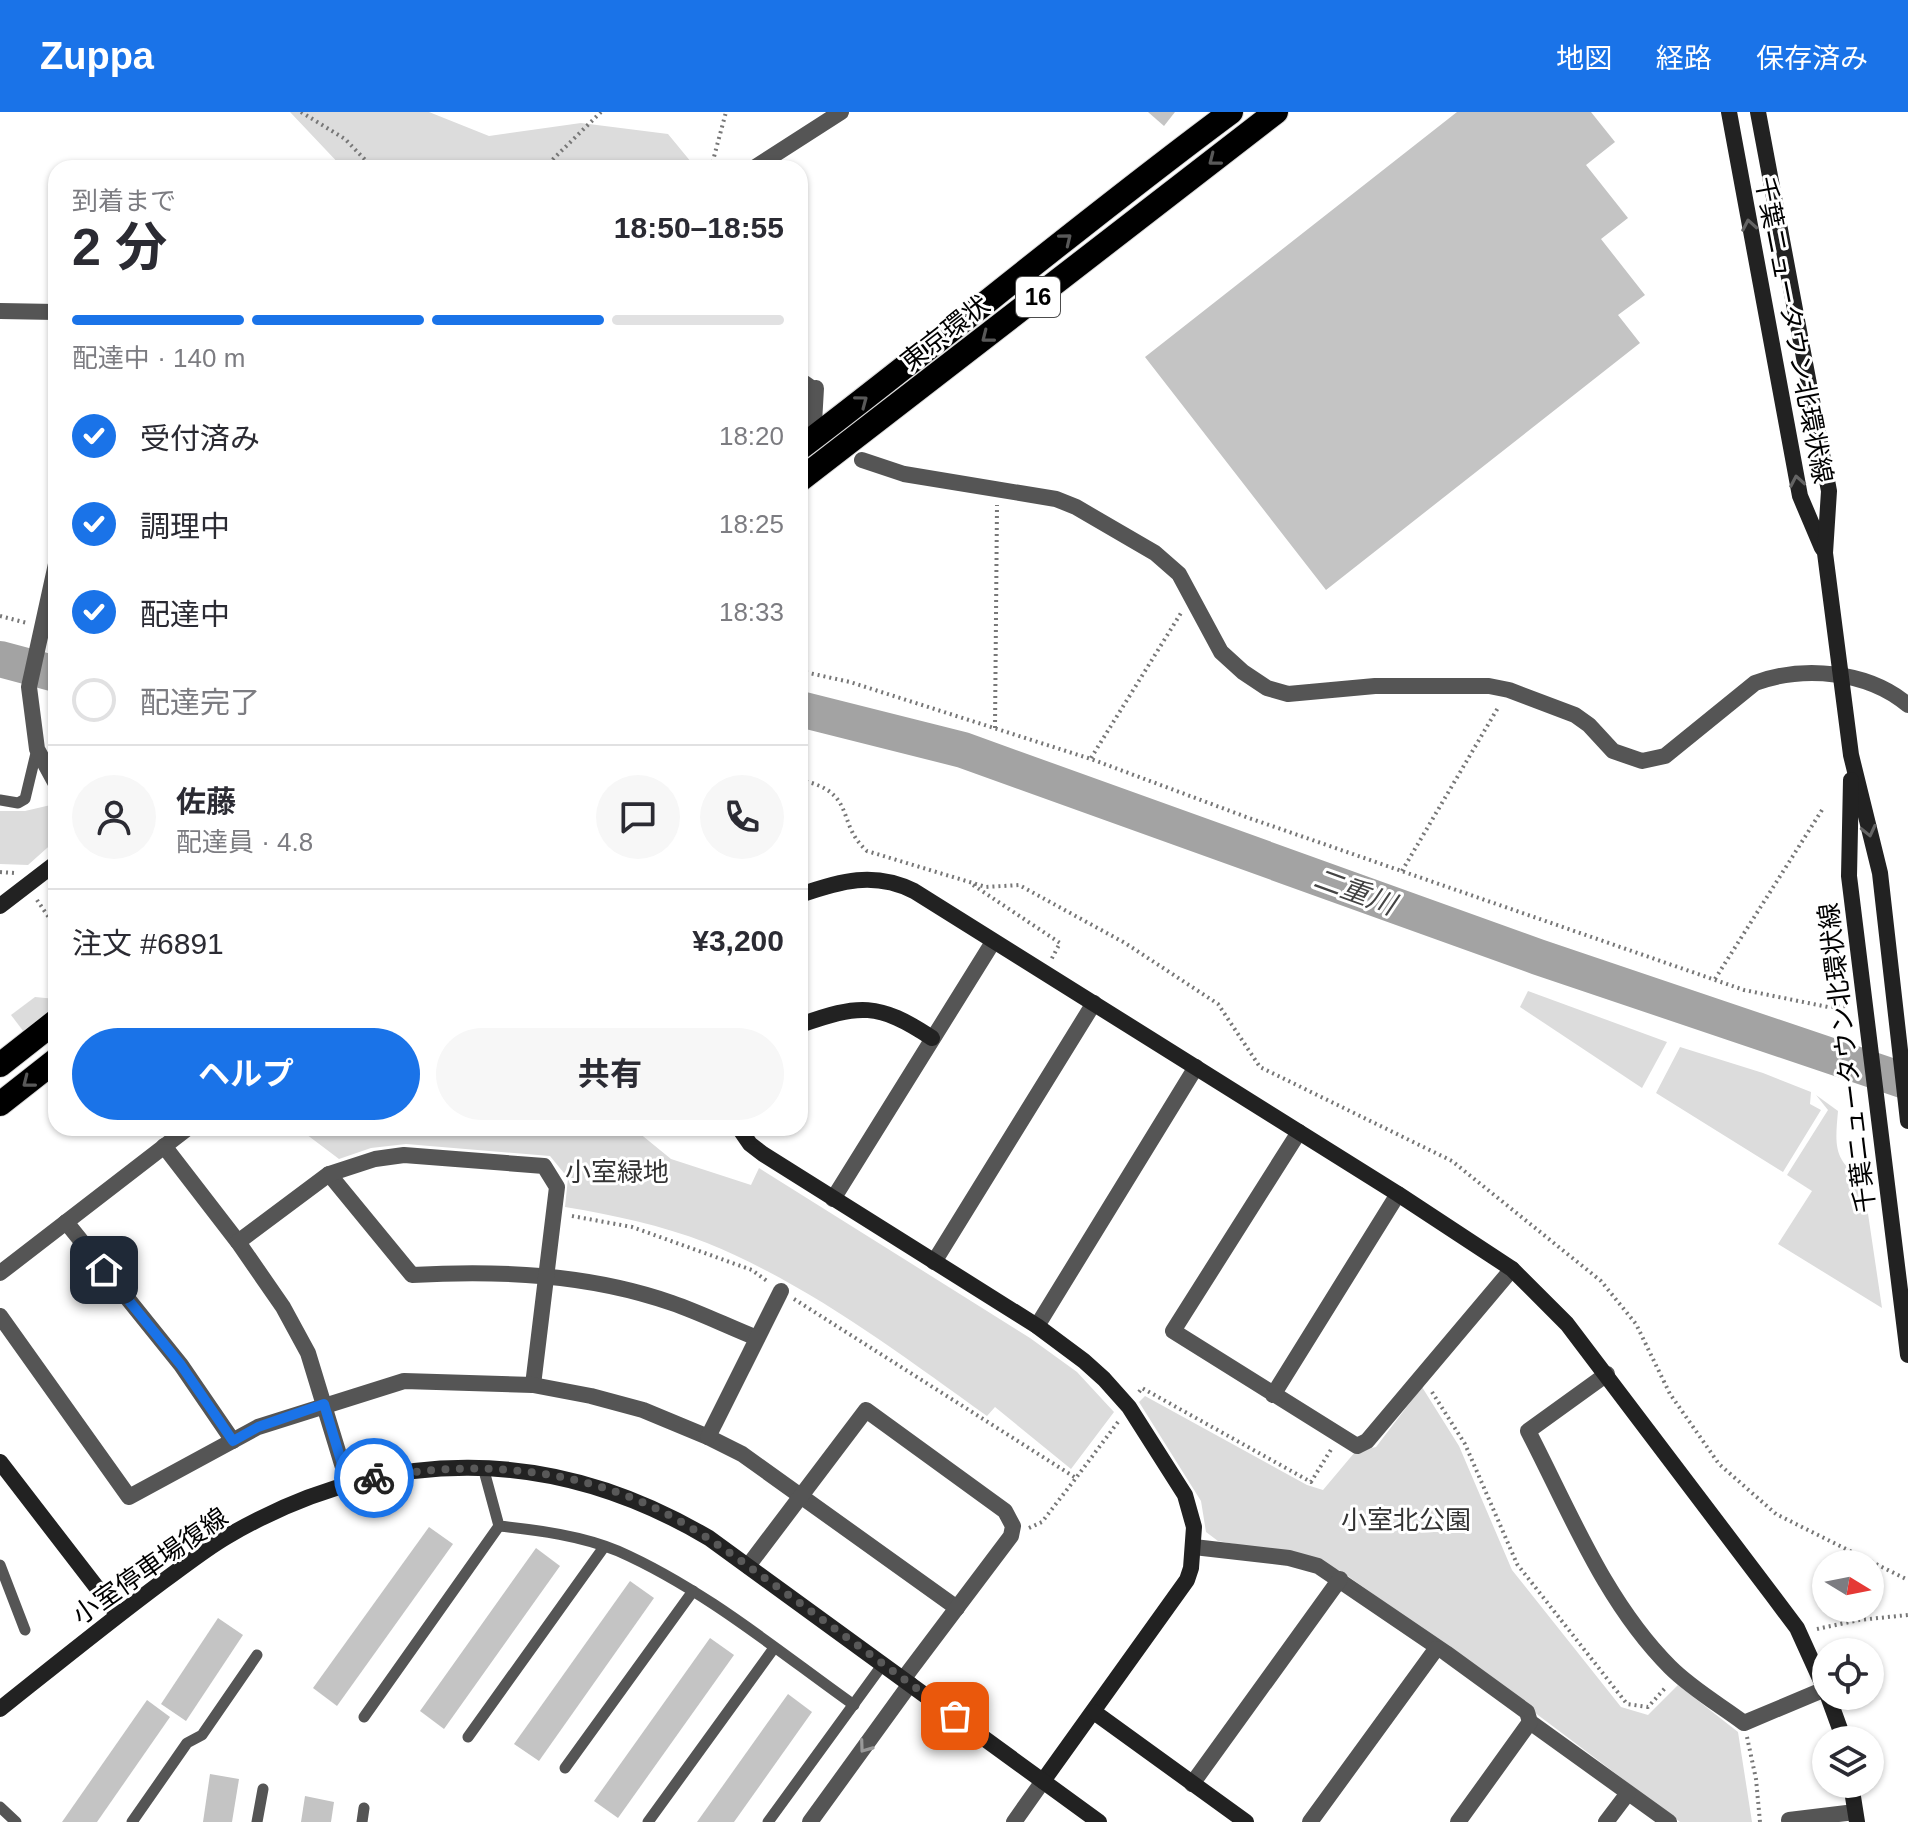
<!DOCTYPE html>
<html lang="ja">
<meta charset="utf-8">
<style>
body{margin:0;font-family:Helvetica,"Noto Sans JP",sans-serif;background:#f7f7f7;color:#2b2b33;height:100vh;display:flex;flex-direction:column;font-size:30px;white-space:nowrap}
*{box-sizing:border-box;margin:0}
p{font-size:26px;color:#7c7c81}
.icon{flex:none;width:44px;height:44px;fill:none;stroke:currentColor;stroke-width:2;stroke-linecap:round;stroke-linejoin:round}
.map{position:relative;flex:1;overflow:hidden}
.sheet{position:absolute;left:48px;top:48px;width:760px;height:976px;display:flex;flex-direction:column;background:#fff;border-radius:24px;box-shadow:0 2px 6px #0004}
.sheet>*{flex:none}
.needle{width:52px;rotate:100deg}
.controls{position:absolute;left:1812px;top:1438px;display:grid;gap:16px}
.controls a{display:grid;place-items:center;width:72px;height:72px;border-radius:50%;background:#fff;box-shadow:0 2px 6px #0004;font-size:40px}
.pin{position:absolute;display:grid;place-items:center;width:68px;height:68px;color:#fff;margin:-34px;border-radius:16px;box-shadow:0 4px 12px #0006}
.courier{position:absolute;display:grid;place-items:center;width:80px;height:80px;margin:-40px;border:6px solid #1a73e8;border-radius:50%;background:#fff;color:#222;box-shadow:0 2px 10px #0007}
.headline em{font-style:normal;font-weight:700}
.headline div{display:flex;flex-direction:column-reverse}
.headline{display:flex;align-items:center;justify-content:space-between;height:136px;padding:0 24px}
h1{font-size:52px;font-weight:700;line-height:60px}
.bar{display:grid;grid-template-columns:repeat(4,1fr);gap:12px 8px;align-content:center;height:96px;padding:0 24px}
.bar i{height:10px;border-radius:6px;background:#e1e1e2}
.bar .current{background:#1a73e8}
.bar p{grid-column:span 4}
.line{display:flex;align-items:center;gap:20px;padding:0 24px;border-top:2px solid #e1e1e2}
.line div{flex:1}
.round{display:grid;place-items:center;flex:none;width:84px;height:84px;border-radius:42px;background:#f7f7f7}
ol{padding:0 24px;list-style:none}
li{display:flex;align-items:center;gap:24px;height:88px}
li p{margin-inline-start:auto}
li .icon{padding:8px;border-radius:50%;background:#1a73e8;color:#fff;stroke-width:4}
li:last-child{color:#7c7c81}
li i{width:44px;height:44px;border:4px solid #e1e1e2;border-radius:50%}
.action{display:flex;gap:16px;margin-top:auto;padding:16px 24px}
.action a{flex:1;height:92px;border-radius:48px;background:#1a73e8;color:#fff;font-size:32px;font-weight:700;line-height:92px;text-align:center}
.action a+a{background:#f7f7f7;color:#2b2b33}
header{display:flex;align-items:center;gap:48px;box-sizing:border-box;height:112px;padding:0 40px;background:#1a73e8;color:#fff}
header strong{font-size:38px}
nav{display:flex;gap:44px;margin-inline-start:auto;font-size:28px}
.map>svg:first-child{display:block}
.green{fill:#dcdcdc}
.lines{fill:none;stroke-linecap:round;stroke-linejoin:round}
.river{stroke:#a3a3a3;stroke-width:36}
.building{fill:#c4c4c4}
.highway-casing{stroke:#dbdbdb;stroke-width:26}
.path{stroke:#777;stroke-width:4;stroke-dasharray:2 4;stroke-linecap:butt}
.lane{stroke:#555;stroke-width:11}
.street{stroke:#555;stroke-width:16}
.secondary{stroke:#222;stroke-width:16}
.highway{stroke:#000;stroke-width:24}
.oneway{stroke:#595959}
.oneway2{stroke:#646464}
.oneway3{stroke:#999}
.done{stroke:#595959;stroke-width:8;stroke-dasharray:0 14.4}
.route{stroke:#1a73e8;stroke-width:10}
.labels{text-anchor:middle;stroke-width:6;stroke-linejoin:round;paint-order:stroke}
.shield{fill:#fff;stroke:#4c4c4c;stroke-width:2}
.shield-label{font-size:24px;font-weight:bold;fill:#000}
.street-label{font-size:26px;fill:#000;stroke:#fff}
.park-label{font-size:26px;fill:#333;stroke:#fff}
.water-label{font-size:28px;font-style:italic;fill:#444;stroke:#fff}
</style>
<header>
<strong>Zuppa</strong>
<nav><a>地図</a><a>経路</a><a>保存済み</a></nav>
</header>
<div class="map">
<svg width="1908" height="1710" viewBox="0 0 1908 1710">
<rect width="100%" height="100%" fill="#fff"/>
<g class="green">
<path d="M290,0H429L489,24L581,11L668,22L696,56H343Z"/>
<path d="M55,692L56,728L28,753L0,752V699H25Z"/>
<path d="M1528,879L1667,930L1642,976L1520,895Z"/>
<path d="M35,885L56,887V899L27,924L11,903Z"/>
<path d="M1680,935L1763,961L1811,980L1810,992L1821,998L1783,1060L1656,981Z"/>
<path d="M1816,983L1838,999C1835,1033 1833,1048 1863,1068L1882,1196L1778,1132L1812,1079L1787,1063L1828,998Z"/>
<path d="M298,1016H633L671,1047L751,1073L759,1056L1030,1226L1077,1260L1114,1300L1071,1357L995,1295L987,1304C899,1241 808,1172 707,1131C661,1113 613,1103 565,1095L568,1066L550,1044L406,1032L371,1036L339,1047Z"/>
<path d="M1422,1275L1459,1334L1512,1458L1621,1595L1648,1603L1678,1573L1738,1620L1752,1710H1680L1445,1533L1342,1460L1310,1445L1218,1429L1206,1420L1201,1389L1139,1290L1145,1284L1307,1373L1323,1378L1355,1340L1376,1335Z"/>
</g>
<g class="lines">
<g class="river">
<path d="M0,547L56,562"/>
<path d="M800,597L963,638L1538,845L1908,970"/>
</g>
</g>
<g class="building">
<path d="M1148,0H1175L1164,14Z"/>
<path d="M1457,0H1591L1615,30L1586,53L1628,106L1601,127L1645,183L1618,203L1640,231L1326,478L1145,245Z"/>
<path d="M429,1415L453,1432L337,1594L313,1576Z"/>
<path d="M536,1436L560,1454L444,1617L420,1599Z"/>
<path d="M630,1469L654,1486L539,1649L514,1632Z"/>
<path d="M218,1506L243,1523L186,1609L161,1592Z"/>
<path d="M710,1526L734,1543L618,1706L594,1689Z"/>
<path d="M788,1582L812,1600L734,1710H697Z"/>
<path d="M147,1588L170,1605L97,1710H62Z"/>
<path d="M210,1662L239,1667L232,1710H203Z"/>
<path d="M305,1684L334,1690L331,1710H301Z"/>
</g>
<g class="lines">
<g class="highway-casing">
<g id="highway">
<path d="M800,336C945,226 1085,108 1231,0"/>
<path d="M800,368L1276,0"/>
<path d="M0,953L56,909"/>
<path d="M0,992L56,948"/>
</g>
</g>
<g class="path">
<path d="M301,0L345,27L373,56"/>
<path d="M544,56L601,0"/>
<path d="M711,56L726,0"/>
<path d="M0,504L27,511"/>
<path d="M800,559L850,570L1091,647L1249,706L1744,878L1828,895L1847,894"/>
<path d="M995,616L997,393"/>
<path d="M1091,646L1181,501"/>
<path d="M800,668C858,680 835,711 867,739L986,775L1019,773L1125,831L1218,892L1260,955L1452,1049L1601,1169L1636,1212L1670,1282L1719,1352L1776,1402L1908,1468"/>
<path d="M1402,759L1499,594"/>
<path d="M0,760L14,761"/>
<path d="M973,773L1060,831L1051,848"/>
<path d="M37,788L56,816"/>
<path d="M1715,867L1822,698"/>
<path d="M572,1104L632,1115L752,1158L767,1169"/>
<path d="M794,1187L1076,1366L1118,1310"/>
<path d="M1139,1280L1142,1276L1311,1370L1332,1336"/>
<path d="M1432,1280L1465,1332L1517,1452L1627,1592L1648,1595L1666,1575"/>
<path d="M1029,1416L1042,1410L1076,1366"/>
<path d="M1817,1517L1859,1508L1908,1503"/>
<path d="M1747,1625L1756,1667L1760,1710"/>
</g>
<g class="lane">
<path d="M800,265L816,276"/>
<path d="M0,688L18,691L25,687L37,637"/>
<path d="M483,1355L499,1414C538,1418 582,1424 618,1439C704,1477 778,1539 854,1593"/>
<path d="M0,1453L25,1518"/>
<path d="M364,1605L499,1414"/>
<path d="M468,1625L604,1435"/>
<path d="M565,1656L693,1479"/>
<path d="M0,1695L16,1710"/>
<path d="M132,1710L187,1631L202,1623L257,1543"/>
<path d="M257,1710L263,1677"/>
<path d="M362,1710L364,1696"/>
<path d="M648,1710L774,1536"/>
<path d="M768,1710L883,1552"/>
</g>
<g class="street">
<path d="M754,56L841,0"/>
<path d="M0,199L56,200"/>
<path d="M814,311L816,276"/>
<path d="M862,348L904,362L1056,387L1076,395L1155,441L1179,462L1221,540L1243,560L1267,576L1288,582L1375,574H1489L1509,578L1575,603L1589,613L1613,639L1642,649L1665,644L1755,571C1804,553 1868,559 1908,593"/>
<path d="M56,452L29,575L37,637L56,672"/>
<path d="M1299,1020L1173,1219L1357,1334L1367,1329L1512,1157"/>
<path d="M164,1034L238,1130L283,1195L308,1241L348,1372"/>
<path d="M329,1062L412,1163C499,1158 589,1162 672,1191C701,1201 729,1215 757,1226"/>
<path d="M833,1087L993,830"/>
<path d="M66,1110L181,1253L233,1329"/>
<path d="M238,1130L329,1062L375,1047L404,1043L544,1054L557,1075L533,1273"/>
<path d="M934,1150L1094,891"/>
<path d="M0,1161L188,1016"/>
<path d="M0,1204L129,1385L258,1315L404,1269L533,1273L591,1284L643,1298L708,1325L742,1342L957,1496"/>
<path d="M1037,1214L1196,955"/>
<path d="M1607,1262L1528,1319C1570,1400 1605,1490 1670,1555C1692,1577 1720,1593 1744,1611L1825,1577"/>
<path d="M1273,1283L1398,1082"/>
<path d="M708,1325L781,1179"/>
<path d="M1194,1435L1289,1446L1318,1454L1446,1541L1527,1600L1530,1610L1669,1710"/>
<path d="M748,1454L866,1298L1005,1399L1013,1414L1011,1424L904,1566"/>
<path d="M1192,1672L1340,1467"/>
<path d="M1789,1708L1855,1700"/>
<path d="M810,1710L910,1572"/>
<path d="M1014,1710L1043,1669"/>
<path d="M1310,1710L1436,1537"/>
<path d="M1458,1710L1530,1610"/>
<path d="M1606,1710L1628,1681"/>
</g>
<g class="secondary">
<path d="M1729,0L1800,384L1822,436"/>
<path d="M1758,0L1829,379L1825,441L1851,643L1880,761L1908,1009"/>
<path d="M1851,668L1849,764L1908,1243"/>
<path d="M800,783C840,769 874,759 914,779L1398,1082L1512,1157L1567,1212L1773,1484L1797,1516L1826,1580"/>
<path d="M0,794L56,751"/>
<path d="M800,913C859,892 878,890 932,926"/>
<path d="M739,1016L750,1032L763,1042L1037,1214L1084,1249L1104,1267L1129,1295L1185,1383L1194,1415L1191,1456L1187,1468L1043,1669"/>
<path d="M0,1350L118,1503"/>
<path d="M1828,1584L1844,1628"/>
<path d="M0,1597C54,1554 107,1511 162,1470C183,1455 204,1438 226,1425C385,1332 552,1333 709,1426L1099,1710"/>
<path d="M1094,1600L1246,1710"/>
<path d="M1851,1672L1857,1710"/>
</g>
<use href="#highway" class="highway"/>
</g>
<defs><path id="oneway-chevron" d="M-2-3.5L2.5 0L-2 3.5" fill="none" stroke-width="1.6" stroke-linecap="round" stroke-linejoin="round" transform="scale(2)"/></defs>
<g class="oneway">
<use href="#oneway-chevron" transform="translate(1214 48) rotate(142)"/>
<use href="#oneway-chevron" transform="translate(1066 127) rotate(-39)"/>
<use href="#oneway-chevron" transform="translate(987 225) rotate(142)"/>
<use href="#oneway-chevron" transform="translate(862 289) rotate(-37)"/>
<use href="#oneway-chevron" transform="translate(28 970) rotate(142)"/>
</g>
<g class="oneway2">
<use href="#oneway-chevron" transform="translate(1749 113) rotate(-100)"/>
<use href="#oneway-chevron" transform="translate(1797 369) rotate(-100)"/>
<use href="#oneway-chevron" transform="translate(1869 719) rotate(77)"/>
</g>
<use class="oneway3" href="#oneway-chevron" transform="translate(865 1635) rotate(126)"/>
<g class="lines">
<path class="done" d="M374,1366C476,1347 584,1355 676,1407C719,1431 757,1461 797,1489C849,1527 902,1566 955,1604"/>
<path class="route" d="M104,1158L181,1253L233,1329L258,1315L324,1292L348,1372L374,1366"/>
</g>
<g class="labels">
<rect class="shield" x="1016" y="165" width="44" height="40" rx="6"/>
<g class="shield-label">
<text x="1038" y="193">16</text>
</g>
<g class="street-label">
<text transform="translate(1794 218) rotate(79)" y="9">千葉ニュータウン北環状線</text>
<text transform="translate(945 221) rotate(-38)" y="9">東京環状</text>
<text transform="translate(1847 946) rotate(-97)" y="9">千葉ニュータウン北環状線</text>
<text transform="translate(150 1454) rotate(-35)" y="9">小室停車場復線</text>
</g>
<g class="park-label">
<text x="617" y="1069">小室緑地</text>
<text x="1406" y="1417">小室北公園</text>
</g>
<g class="water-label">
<text transform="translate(1355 779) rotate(20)" y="10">二重川</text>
</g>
</g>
</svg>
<div class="controls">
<a><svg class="needle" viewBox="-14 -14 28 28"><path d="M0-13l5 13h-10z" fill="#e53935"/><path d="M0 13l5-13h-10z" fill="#7c7c81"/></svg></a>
<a><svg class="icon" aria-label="locate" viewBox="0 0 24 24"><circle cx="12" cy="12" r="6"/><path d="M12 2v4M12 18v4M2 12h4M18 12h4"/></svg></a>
<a><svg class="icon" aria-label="layers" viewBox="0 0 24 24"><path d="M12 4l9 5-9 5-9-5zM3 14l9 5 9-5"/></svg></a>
</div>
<div class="pin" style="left:955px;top:1604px;background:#ea580c"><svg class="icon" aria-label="bag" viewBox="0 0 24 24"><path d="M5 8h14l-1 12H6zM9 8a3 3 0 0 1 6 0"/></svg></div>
<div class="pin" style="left:104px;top:1158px;background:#1f2937"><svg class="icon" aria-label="home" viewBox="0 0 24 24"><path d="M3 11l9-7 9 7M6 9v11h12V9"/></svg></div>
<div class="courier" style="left:374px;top:1366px"><svg class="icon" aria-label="bike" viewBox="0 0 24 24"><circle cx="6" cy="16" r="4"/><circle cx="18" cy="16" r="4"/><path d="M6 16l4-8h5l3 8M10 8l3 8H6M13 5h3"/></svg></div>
<section class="sheet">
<div class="headline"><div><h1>2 分</h1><p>到着まで</p></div><em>18:50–18:55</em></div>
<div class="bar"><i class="current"></i><i class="current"></i><i class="current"></i><i></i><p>配達中 · 140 m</p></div>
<ol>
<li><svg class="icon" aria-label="check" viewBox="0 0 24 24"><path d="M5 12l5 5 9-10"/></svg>受付済み<p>18:20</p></li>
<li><svg class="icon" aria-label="check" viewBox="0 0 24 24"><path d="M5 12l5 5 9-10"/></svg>調理中<p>18:25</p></li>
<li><svg class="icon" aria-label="check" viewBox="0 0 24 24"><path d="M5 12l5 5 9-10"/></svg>配達中<p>18:33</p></li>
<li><i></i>配達完了</li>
</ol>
<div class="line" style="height:144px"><a class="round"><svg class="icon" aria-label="person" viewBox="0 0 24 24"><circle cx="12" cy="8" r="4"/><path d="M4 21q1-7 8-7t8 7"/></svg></a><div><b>佐藤</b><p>配達員 · 4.8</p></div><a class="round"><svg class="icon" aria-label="chat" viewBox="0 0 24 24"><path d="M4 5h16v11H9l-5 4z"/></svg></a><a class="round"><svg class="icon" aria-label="phone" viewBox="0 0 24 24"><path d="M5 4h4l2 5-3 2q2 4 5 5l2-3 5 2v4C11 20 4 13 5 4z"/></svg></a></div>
<div class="line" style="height:104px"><div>注文 #6891</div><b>¥3,200</b></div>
<div class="action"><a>ヘルプ</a><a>共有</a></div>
</section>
</div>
